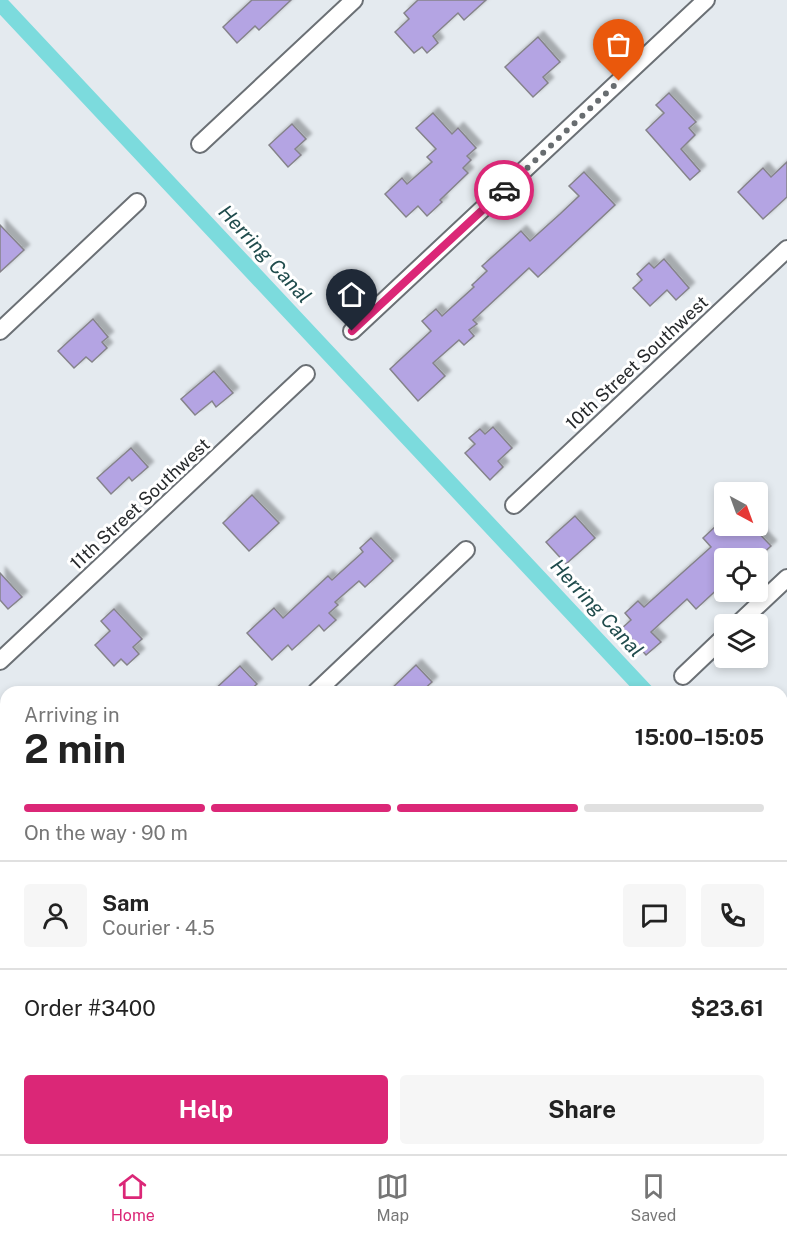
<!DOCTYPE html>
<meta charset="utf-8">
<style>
body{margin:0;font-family:"Public Sans",sans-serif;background:#f6f6f6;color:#222;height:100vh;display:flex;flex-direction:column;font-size:22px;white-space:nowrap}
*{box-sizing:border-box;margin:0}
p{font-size:20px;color:#767676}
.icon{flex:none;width:33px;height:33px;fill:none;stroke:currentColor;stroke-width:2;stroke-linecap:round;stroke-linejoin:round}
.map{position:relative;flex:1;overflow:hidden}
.sheet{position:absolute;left:0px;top:686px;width:788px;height:470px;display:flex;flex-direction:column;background:#fff;border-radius:18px 18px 0 0;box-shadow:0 3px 9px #0003}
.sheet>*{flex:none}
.needle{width:39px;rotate:139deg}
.buttons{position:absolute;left:714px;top:482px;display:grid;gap:12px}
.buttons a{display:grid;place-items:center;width:54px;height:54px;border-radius:6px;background:#fff;box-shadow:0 3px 9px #0003;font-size:30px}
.pin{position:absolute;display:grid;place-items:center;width:51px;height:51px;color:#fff;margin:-62px -26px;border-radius:50% 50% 50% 0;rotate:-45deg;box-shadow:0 0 6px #0007}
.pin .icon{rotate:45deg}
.courier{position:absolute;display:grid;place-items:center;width:60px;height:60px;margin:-30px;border:4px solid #db2777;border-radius:50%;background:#fff;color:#222;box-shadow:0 2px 8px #0007}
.headline em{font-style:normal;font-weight:700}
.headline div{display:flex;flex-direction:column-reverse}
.headline{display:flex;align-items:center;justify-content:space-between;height:102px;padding:0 24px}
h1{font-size:39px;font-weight:700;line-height:45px}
.bar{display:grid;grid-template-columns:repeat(4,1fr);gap:9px 6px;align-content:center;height:72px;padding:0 24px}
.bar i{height:8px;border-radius:4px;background:#e0e0e0}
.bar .current{background:#db2777}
.bar p{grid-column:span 4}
.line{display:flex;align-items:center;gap:15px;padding:0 24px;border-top:2px solid #e0e0e0}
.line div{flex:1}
.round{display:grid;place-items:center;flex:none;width:63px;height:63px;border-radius:6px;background:#f6f6f6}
.action{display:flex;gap:12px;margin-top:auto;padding:12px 24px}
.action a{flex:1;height:69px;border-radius:6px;background:#db2777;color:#fff;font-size:24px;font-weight:700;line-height:69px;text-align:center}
.action a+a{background:#f6f6f6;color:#222}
.menu{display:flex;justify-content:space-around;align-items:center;height:84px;border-top:2px solid #e0e0e0;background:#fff;font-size:16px;color:#767676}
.menu a{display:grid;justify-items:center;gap:3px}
.menu .current{color:#db2777}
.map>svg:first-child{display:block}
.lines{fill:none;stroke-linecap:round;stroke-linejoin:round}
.canal{stroke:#7cdbdd;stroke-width:16}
.building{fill:#b4a4e3;stroke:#85838a;stroke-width:1.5;filter:url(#shadow)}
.street-casing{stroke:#6b7075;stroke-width:20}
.street{stroke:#fff;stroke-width:16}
.done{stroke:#686d70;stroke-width:6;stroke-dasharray:0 10.8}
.route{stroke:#db2777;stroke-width:8}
.labels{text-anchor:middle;stroke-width:6;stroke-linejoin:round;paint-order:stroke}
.street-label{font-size:18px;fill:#26292b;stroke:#fff}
.water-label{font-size:20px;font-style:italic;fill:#204c4d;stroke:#fff}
</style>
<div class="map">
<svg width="787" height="1154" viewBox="0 0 787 1154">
<defs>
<filter id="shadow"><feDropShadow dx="5.5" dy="-5.5" stdDeviation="1.5" flood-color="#0004"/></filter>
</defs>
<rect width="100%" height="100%" fill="#e4eaef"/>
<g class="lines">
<g class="canal">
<path d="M0,3L646,692"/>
<path d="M782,834L787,840"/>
</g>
</g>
<g class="building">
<path d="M252,0H291L259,30L255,26L237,43L223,27Z"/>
<path d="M418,0H486L464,20L458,13L433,36L438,43L427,53L422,47L414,53L395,32L409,19L404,13Z"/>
<path d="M538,37L560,62L543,77L548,83L533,97L505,67Z"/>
<path d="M669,93L696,122L689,128L695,135L681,149L700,171L690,180L646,130L664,113L656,105Z"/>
<path d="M433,113L452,134L458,128L476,148L467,156L471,160L463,168L468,173L440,200L442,202L427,216L418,206L406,217L385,194L402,178L407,184L432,162L427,157L436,149L416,128Z"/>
<path d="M292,124L306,139L295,149L301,155L288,167L269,145Z"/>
<path d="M787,162V197L763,219L738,192L763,168L771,177Z"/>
<path d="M584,172L615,205L538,277L529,268L473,320L477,324L469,330L474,336L464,345L459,340L433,363L445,376L418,401L390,369L431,331L422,321L436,309L442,316L474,287L472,285L487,271L482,266L521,231L530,241L560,214L579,196L569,186Z"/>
<path d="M0,225L24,250L0,272Z"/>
<path d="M664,259L689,288L676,300L667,290L650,306L633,288L642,280L637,274L649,263L654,268Z"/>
<path d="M93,319L108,337L102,342L107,348L92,362L86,357L74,368L58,351Z"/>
<path d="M214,371L233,393L216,407L212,401L195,415L181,399Z"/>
<path d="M493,427L512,448L498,461L503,467L490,480L465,453L475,444L469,438L480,429L485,434Z"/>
<path d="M131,448L148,467L132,481L129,477L111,494L97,478Z"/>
<path d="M252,495L279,523L249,551L223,523Z"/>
<path d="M575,516L595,538L566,564L546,542Z"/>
<path d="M717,525H751L771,546L758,558H724V583L696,609L687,599L651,632L661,642L646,655L622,628L631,620L625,613L638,601L644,607L711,547L703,538Z"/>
<path d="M371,538L393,561L365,587L359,581L335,602L338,605L329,613L336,620L324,631L319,625L292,650L288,645L272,660L247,633L274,608L283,618L328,576L332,580L363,552L360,548Z"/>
<path d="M0,573L22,597L8,609L0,600Z"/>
<path d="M114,609L142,639L133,647L139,654L127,665L121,659L114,666L95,645L110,631L101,621Z"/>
<path d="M416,665L432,682L421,692H388Z"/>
<path d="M240,666L257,684L248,692H212Z"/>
</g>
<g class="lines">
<g class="street-casing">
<g id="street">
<path d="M200,144L354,0"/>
<path d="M0,331L137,202"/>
<path d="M352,331L706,0"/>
<path d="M514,505L787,249"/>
<path d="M738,624L787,578"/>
<path d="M0,661L306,374"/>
<path d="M683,676L724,637"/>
<path d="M316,692L466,550"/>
<path d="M782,909L787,904"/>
<path d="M0,936L6,942"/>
<path d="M0,987L6,982"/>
<path d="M202,1149L207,1154"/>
<path d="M646,1149L651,1154"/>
<path d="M172,1154L177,1149"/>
<path d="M522,1154L527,1149"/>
</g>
</g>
<use href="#street" class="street"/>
</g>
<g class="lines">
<path class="done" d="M504,190L619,81"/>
<path class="route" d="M352,331L504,190"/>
</g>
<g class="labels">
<g class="street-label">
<text transform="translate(637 363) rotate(-43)" y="6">10th Street Southwest</text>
<text transform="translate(140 504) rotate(-43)" y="6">11th Street Southwest</text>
</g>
<g class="water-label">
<text transform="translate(265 254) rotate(47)" y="7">Herring Canal</text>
<text transform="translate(597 608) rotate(47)" y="7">Herring Canal</text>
</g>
</g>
</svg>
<div class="buttons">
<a><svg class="needle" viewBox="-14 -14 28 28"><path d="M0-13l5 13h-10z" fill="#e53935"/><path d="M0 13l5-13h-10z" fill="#767676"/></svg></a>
<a><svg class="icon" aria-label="locate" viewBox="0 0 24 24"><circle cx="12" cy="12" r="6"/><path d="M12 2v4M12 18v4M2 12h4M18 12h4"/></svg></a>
<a><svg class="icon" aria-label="layers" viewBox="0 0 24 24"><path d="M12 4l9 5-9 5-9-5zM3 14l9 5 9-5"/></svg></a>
</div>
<div class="pin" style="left:619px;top:81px;background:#ea580c"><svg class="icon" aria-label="bag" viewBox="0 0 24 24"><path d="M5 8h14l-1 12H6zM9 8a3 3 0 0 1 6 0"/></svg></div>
<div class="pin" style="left:352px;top:331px;background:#1f2937"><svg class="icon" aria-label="home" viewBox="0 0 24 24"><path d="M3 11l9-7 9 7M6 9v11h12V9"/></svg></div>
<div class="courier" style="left:504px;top:190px"><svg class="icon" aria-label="car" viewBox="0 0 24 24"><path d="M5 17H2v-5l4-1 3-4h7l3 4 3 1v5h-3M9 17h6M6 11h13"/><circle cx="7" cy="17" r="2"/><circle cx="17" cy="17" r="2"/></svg></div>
<section class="sheet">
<div class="headline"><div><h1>2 min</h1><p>Arriving in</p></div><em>15:00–15:05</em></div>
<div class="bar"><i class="current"></i><i class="current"></i><i class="current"></i><i></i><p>On the way · 90 m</p></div>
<div class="line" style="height:108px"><a class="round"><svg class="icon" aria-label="person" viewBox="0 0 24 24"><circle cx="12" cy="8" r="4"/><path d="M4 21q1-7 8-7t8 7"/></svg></a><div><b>Sam</b><p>Courier · 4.5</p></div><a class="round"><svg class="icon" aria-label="chat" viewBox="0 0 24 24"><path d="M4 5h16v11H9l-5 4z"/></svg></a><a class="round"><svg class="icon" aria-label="phone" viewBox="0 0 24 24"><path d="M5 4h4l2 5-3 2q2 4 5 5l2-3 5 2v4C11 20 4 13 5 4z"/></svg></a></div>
<div class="line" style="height:78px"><div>Order #3400</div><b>$23.61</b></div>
<div class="action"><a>Help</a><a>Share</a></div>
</section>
</div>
<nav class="menu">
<a class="current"><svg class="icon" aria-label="home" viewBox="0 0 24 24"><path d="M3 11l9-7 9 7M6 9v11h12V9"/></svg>Home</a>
<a><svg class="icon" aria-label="map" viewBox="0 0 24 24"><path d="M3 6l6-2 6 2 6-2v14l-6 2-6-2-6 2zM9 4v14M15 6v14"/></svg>Map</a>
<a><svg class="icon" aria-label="saved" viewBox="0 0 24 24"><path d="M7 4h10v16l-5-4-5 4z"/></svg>Saved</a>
</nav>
